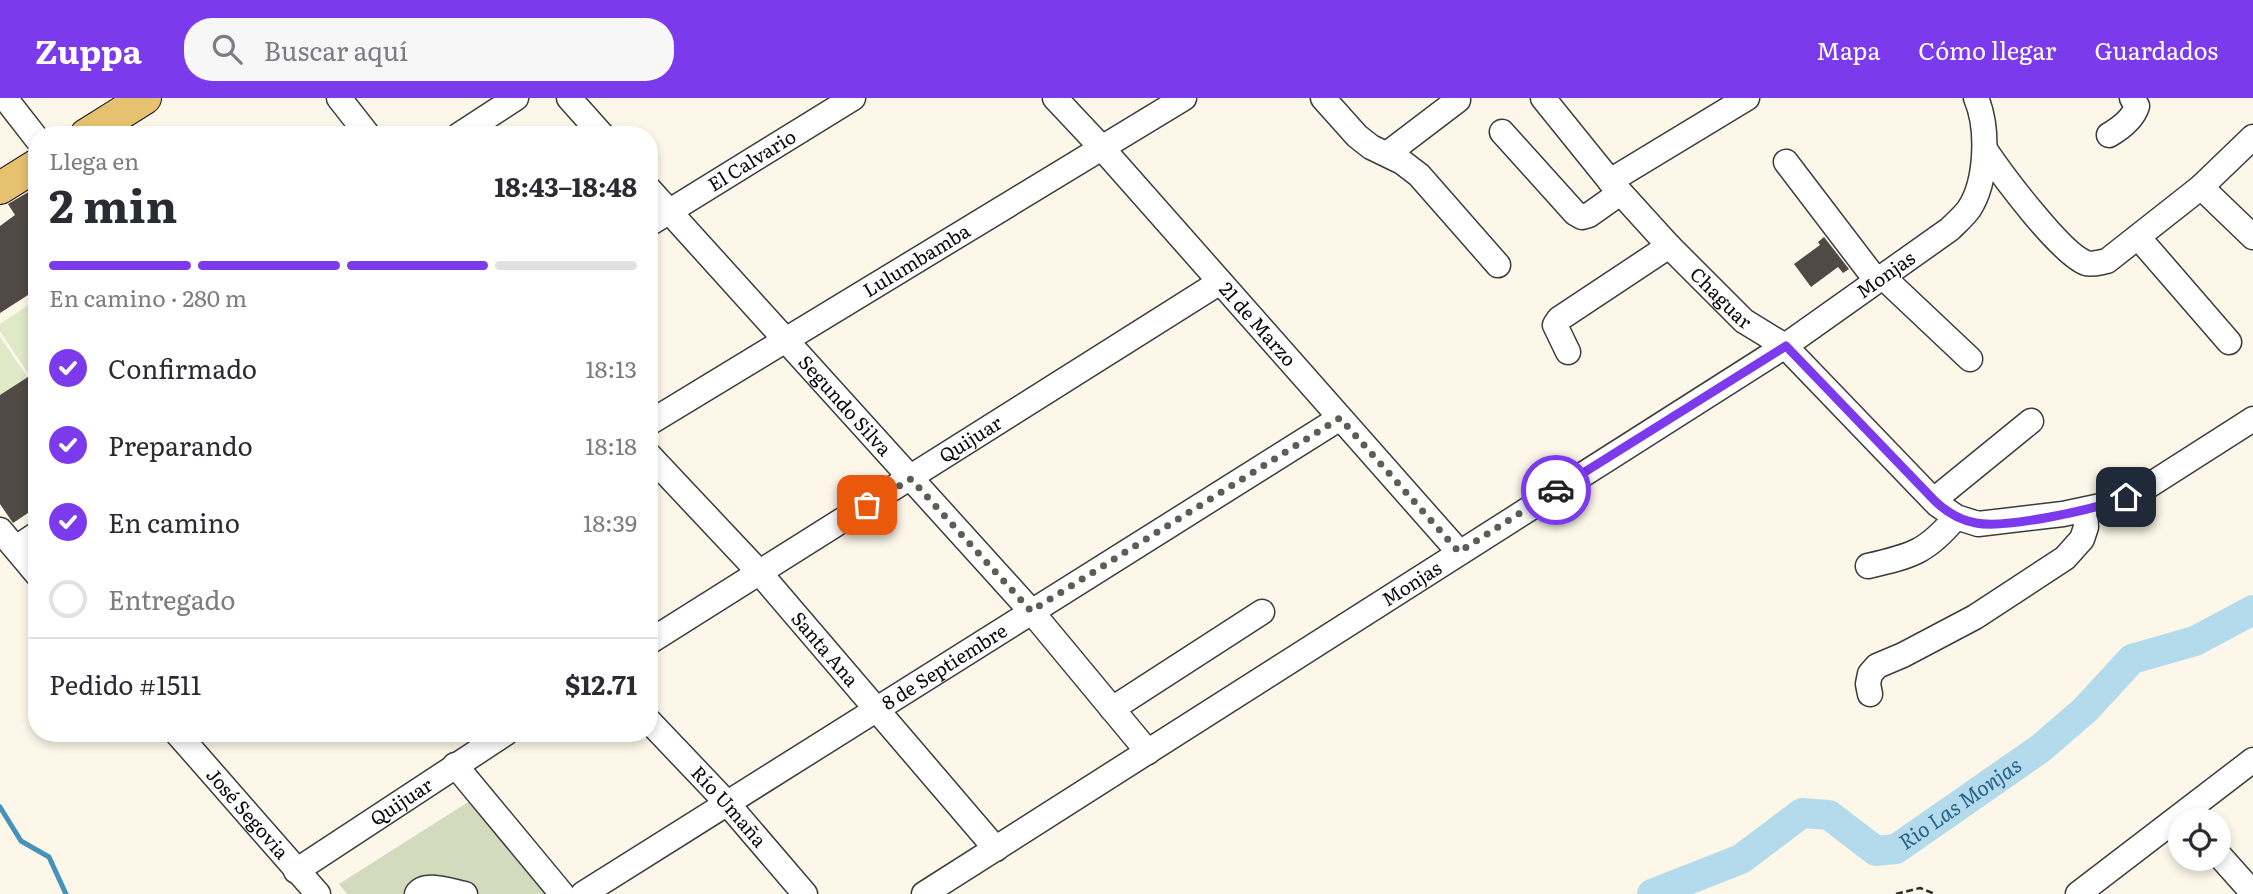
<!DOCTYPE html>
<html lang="es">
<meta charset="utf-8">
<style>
body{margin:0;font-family:Literata,serif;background:#f7f7f7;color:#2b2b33;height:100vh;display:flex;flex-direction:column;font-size:26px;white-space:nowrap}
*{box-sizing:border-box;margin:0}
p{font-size:23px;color:#7c7c81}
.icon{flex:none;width:38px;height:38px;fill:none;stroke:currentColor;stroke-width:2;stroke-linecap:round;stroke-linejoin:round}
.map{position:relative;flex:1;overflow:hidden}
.panel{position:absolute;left:28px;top:28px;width:630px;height:616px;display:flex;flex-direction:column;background:#fff;border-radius:28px;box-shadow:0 4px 10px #0003}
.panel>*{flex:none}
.buttons{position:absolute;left:2168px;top:710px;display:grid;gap:14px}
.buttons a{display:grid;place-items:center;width:63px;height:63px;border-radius:50%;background:#fff;box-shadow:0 4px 10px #0003;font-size:35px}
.pin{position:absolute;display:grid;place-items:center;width:60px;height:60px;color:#fff;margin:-30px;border-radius:14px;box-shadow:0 4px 10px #0006}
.courier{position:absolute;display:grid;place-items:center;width:70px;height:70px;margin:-35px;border:5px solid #7c3aed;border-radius:50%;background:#fff;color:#222;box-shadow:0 2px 9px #0007}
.summary em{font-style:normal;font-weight:700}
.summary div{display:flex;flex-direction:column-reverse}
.summary{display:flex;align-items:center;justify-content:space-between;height:119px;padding:0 21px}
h1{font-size:46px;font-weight:700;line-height:52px}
.bar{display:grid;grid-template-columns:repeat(4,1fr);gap:10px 7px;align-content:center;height:84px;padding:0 21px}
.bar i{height:9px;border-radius:5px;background:#e1e1e2}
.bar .selected{background:#7c3aed}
.bar p{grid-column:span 4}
.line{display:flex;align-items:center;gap:18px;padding:0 21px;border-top:2px solid #e1e1e2}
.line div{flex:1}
ol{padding:0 21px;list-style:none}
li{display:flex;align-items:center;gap:21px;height:77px}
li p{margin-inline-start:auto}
li .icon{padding:7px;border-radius:50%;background:#7c3aed;color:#fff;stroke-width:4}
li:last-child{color:#7c7c81}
li i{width:38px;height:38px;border:4px solid #e1e1e2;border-radius:50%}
header{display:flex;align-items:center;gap:42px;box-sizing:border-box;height:98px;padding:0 35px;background:#7c3aed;color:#fff}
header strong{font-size:33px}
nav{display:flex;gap:38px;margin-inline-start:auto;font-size:24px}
.search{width:490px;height:63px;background:#f7f7f7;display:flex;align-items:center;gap:18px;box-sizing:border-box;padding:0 24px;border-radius:28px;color:#7c7c81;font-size:26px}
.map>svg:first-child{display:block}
.cemetery{fill:#d3dabe}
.pitch{fill:#e0e9c8}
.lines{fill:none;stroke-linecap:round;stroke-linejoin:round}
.stream{stroke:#4693b9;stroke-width:5}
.river{stroke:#b4dbec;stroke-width:30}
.building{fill:#504a47}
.minor-casing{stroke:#3c3c3c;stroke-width:27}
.major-casing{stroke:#1a1a1a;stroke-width:34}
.path{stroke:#2b2b2b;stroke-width:2.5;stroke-dasharray:7 3.5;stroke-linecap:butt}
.minor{stroke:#fff;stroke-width:24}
.major{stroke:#e5c170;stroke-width:32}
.done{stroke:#5e5c57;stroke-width:7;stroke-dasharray:0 12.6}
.route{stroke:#7c3aed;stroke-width:9}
.labels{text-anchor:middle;stroke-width:7;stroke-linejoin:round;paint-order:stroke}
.street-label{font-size:19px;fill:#090909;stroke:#fff}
.water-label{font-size:21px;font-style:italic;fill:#256489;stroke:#fff}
</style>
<header>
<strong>Zuppa</strong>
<div class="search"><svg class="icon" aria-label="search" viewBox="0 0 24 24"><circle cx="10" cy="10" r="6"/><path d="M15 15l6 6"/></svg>Buscar aquí</div>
<nav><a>Mapa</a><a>Cómo llegar</a><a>Guardados</a></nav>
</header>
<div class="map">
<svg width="2253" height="796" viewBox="0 0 2253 796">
<rect width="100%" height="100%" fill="#fcf7e9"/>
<path class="cemetery" d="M473,701L556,796H347L339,786Z"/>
<g class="pitch">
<path d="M31,205L37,214V282L34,284L0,233V226Z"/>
<path d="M0,239L32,286L0,307Z"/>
</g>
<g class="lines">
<path class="stream" d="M0,709L21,743L49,759L66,796"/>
<path class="river" id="s1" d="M1652,796L1741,761L1802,715L1829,717L1876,753L1896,751L2041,650L2085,612L2132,561L2195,543L2253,512"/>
</g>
<g class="building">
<path d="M37,89V209L28,197L0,215V128L15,117L8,106Z"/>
<path d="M1824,139L1849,171L1843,175L1838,169L1811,189L1794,166L1820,147L1818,144Z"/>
<path d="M28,279L37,294V362L28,368L37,382V409L13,425L0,406V297Z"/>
</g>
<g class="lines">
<g class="minor-casing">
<g id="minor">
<path d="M5,0L37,41"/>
<path d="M339,0L368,37"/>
<path d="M569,0L602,37"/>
<path id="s2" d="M1055,0L1102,50L1459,454"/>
<path d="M1323,0L1357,38L1371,49L1402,64L1419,77L1498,167"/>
<path id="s3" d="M1543,0L1610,83L1669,148L1744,223L1785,248L1937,406L1956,419L1978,426L2063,416L2110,406L2142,392L2253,321"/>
<path d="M1502,34L1575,115L1582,119L1589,117L1620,95"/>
<path d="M459,37L516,0"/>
<path d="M2109,37C2121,30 2133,21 2137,8L2132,0"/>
<path d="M1986,53C2003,78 2061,156 2086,165C2092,167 2101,164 2107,163L2201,89L2253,39"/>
<path d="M1387,56L1458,2"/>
<path d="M1786,64L1876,182"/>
<path d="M1610,83L1747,0"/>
<path d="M2201,89L2253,139"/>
<path id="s4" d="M649,91L1031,513L1148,654"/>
<path id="s5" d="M649,126L853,0"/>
<path d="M2138,139L2229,244"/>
<path d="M1882,178L1970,261"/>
<path d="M1568,254L1555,227L1559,221L1669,148"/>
<path id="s6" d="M649,325L1184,0"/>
<path id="s7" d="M649,357L759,474L996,751"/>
<path d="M1934,402L2031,323"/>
<path d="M0,432L37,476"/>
<path d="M16,450L37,436"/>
<path d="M1868,468C1912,458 1927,454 1956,419"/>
<path id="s8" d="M649,544L1220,184"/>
<path d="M1870,596L1868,586L1870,576L1877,568L1903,557L1975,519L2065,460L2082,441L2086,429L2085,412"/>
<path d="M1112,611L1262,514"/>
<path id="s9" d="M649,623L727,705L805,796"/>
<path id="s10" d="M177,635L318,796"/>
<path d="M455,667L562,796"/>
<path d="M2219,757L2253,795"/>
<path id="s11" d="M296,773L506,635"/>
<path d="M417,796C425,783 452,794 465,796"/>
<path id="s12" d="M583,796L1340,320"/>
<path id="s13" d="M924,796L1785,248L1950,131C1956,125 1964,118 1969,111C1987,84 1989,30 1976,0"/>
<path d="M2078,796L2253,662"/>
</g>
</g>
<g class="major-casing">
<g id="major">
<path d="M86,37L145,0"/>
<path d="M0,90L37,67"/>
</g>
</g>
<path class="path" d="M1896,796L1920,790L1935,796"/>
<use href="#minor" class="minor"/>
<use href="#major" class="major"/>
</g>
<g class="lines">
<path class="done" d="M867,407L911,381L1031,513L1340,320L1459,454L1556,392"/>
<path class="route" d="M1556,392L1786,248L1934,402C1945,413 1960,422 1976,425C2005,431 2098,411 2126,399"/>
</g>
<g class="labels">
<g class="street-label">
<text dy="7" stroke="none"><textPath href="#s5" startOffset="121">El Calvario</textPath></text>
<text dy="7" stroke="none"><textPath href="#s6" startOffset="313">Lulumbamba</textPath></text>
<text dy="7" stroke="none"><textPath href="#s13" startOffset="1144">Monjas</textPath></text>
<text dy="7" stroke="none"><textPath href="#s3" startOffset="268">Chaguar</textPath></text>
<text dy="7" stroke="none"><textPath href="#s2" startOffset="304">21 de Marzo</textPath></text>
<text dy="7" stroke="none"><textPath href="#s4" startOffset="292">Segundo Silva</textPath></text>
<text dy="7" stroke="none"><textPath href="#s8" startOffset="380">Quijuar</textPath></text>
<text dy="7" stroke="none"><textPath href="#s13" startOffset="578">Monjas</textPath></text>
<text dy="7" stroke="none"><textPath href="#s7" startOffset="262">Santa Ana</textPath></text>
<text dy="7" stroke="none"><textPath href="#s12" startOffset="427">8 de Septiembre</textPath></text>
<text dy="7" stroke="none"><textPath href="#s11" startOffset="126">Quijuar</textPath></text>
<text dy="7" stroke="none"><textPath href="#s9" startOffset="117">Río Umaña</textPath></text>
<text dy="7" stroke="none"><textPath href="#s10" startOffset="107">José Segovia</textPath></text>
</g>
<g class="water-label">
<text dy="7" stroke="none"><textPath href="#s1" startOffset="357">Rio Las Monjas</textPath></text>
</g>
</g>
</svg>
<div class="buttons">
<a><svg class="icon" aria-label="locate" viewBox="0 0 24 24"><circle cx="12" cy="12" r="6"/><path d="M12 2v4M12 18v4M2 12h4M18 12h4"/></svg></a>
</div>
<div class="pin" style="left:867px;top:407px;background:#ea580c"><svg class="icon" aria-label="bag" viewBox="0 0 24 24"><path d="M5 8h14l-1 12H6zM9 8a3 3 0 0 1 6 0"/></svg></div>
<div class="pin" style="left:2126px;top:399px;background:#1f2937"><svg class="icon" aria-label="home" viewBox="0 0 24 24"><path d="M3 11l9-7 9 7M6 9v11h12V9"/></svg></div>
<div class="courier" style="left:1556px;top:392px"><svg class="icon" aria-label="car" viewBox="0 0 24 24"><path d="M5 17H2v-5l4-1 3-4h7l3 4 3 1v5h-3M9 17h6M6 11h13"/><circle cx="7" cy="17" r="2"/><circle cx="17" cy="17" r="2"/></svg></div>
<section class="panel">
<div class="summary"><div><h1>2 min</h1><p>Llega en</p></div><em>18:43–18:48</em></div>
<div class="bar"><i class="selected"></i><i class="selected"></i><i class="selected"></i><i></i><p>En camino · 280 m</p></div>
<ol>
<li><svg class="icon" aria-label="check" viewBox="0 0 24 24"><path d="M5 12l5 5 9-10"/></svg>Confirmado<p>18:13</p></li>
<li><svg class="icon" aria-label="check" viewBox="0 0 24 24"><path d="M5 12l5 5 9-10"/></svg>Preparando<p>18:18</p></li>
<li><svg class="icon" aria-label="check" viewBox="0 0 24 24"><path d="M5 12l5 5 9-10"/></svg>En camino<p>18:39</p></li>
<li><i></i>Entregado</li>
</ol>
<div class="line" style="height:91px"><div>Pedido #1511</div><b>$12.71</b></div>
</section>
</div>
